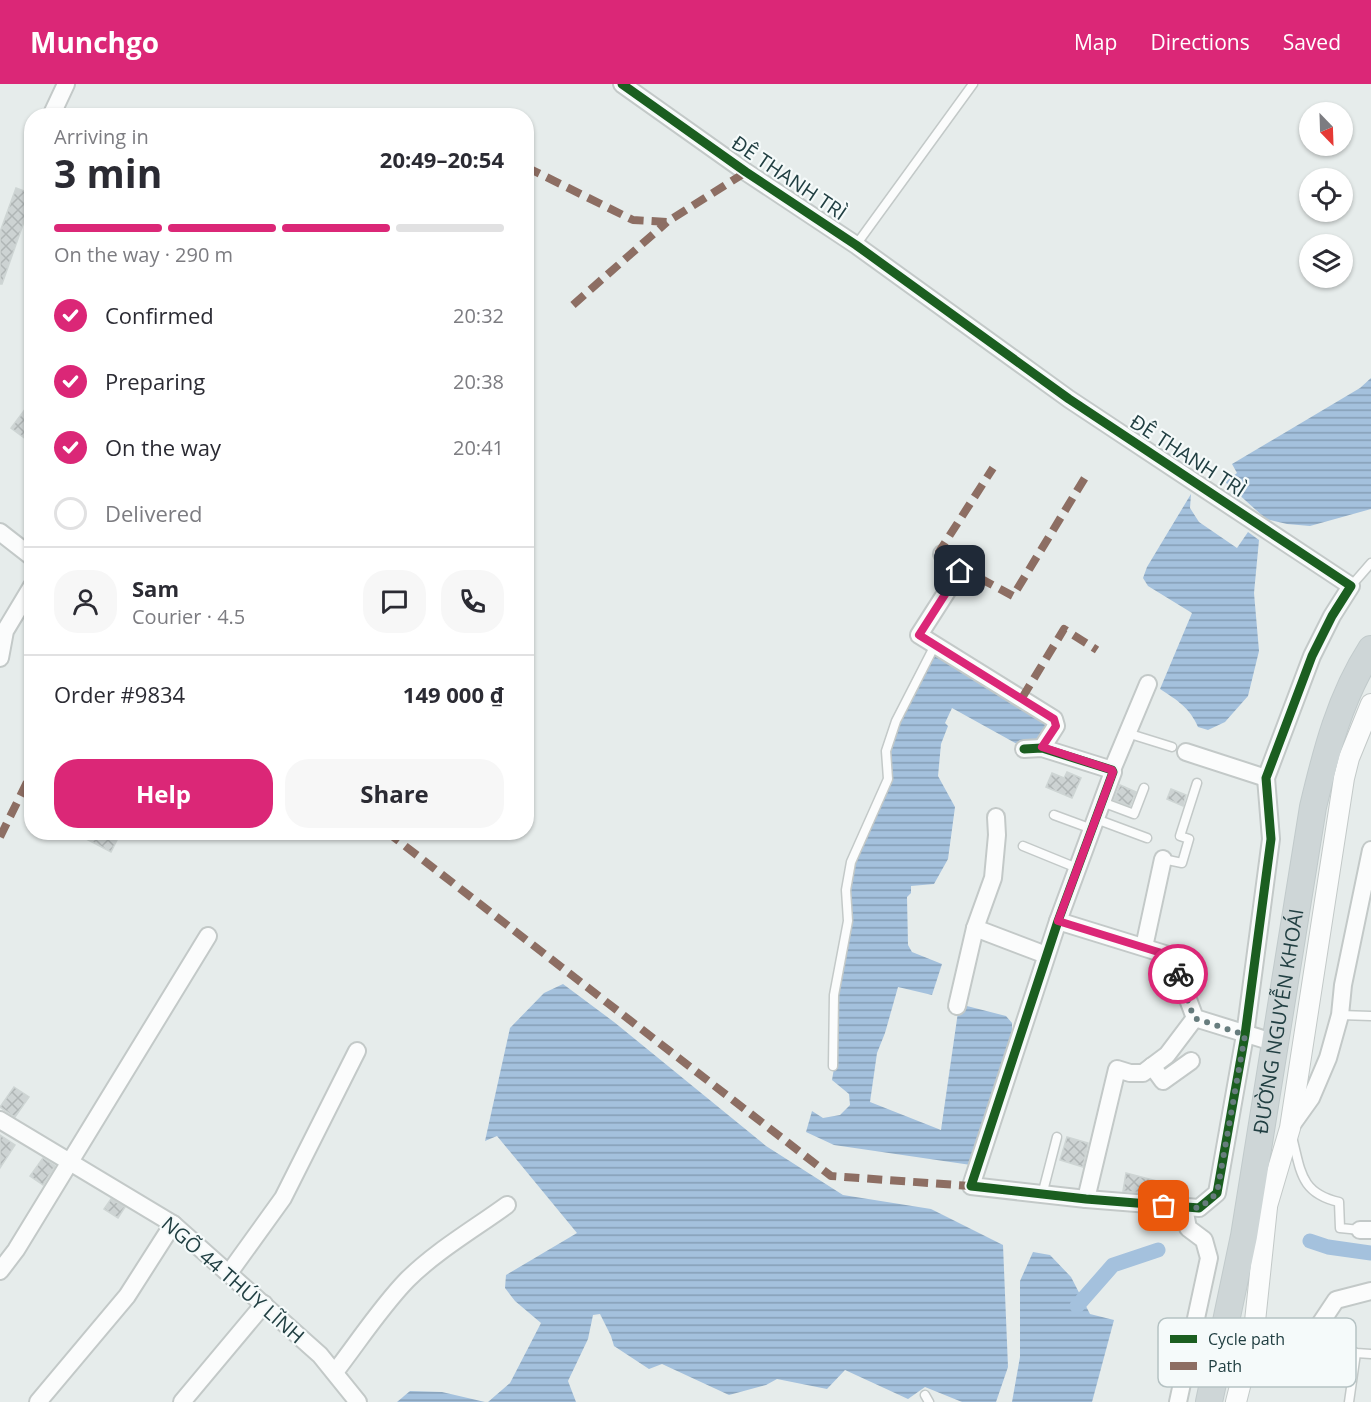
<!DOCTYPE html>
<meta charset="utf-8">
<style>
body{margin:0;font-family:"Open Sans",sans-serif;background:#f7f7f7;color:#2b2b33;height:100vh;display:flex;flex-direction:column;font-size:22px;white-space:nowrap}
*{box-sizing:border-box;margin:0}
p{font-size:20px;color:#7c7c81}
.icon{flex:none;width:33px;height:33px;fill:none;stroke:currentColor;stroke-width:2;stroke-linecap:round;stroke-linejoin:round}
.map{position:relative;flex:1;overflow:hidden}
.details{position:absolute;left:24px;top:24px;width:510px;height:732px;display:flex;flex-direction:column;background:#fff;border-radius:24px;box-shadow:0 2px 4px #0004}
.details>*{flex:none}
.needle{width:39px;rotate:157deg}
.fabs{position:absolute;left:1299px;top:18px;display:grid;gap:12px}
.fabs a{display:grid;place-items:center;width:54px;height:54px;border-radius:50%;background:#fff;box-shadow:0 2px 4px #0004;font-size:30px}
.pin{position:absolute;display:grid;place-items:center;width:51px;height:51px;color:#fff;margin:-26px;border-radius:12px;box-shadow:0 3px 9px #0006}
.courier{position:absolute;display:grid;place-items:center;width:60px;height:60px;margin:-30px;border:4px solid #db2777;border-radius:50%;background:#fff;color:#222;box-shadow:0 2px 8px #0007}
.head em{font-style:normal;font-weight:700}
.head div{display:flex;flex-direction:column-reverse}
.head{display:flex;align-items:center;justify-content:space-between;height:102px;padding:0 30px}
h1{font-size:39px;font-weight:700;line-height:45px}
.bar{display:grid;grid-template-columns:repeat(4,1fr);gap:9px 6px;align-content:center;height:72px;padding:0 30px}
.bar i{height:8px;border-radius:4px;background:#e1e1e2}
.bar .on{background:#db2777}
.bar p{grid-column:span 4}
.line{display:flex;align-items:center;gap:15px;padding:0 30px;border-top:2px solid #e1e1e2}
.line div{flex:1}
.round{display:grid;place-items:center;flex:none;width:63px;height:63px;border-radius:24px;background:#f7f7f7}
ol{padding:0 30px;list-style:none}
li{display:flex;align-items:center;gap:18px;height:66px}
li p{margin-inline-start:auto}
li .icon{padding:6px;border-radius:50%;background:#db2777;color:#fff;stroke-width:4}
li:last-child{color:#7c7c81}
li i{width:33px;height:33px;border:3px solid #e1e1e2;border-radius:50%}
.primary-button{display:flex;gap:12px;margin-top:auto;padding:12px 30px}
.primary-button a{flex:1;height:69px;border-radius:24px;background:#db2777;color:#fff;font-size:24px;font-weight:700;line-height:69px;text-align:center}
.primary-button a+a{background:#f7f7f7;color:#2b2b33}
header{display:flex;align-items:center;gap:36px;box-sizing:border-box;height:84px;padding:0 30px;background:#db2777;color:#fff}
header strong{font-size:28px}
nav{display:flex;gap:33px;margin-inline-start:auto;font-size:21px}
.map>svg:first-child{display:block}
.water{fill:url(#water-rules)}
.lines{fill:none;stroke-linecap:round;stroke-linejoin:round}
.canal{stroke:#a4c1dd;stroke-width:15}
.building{fill:url(#building-cross-hatch);stroke:#ced5d4;stroke-width:1.5}
.service-casing{stroke:#c3c9c8;stroke-width:11}
.minor-casing{stroke:#c3c9c8;stroke-width:20}
.tertiary-casing{stroke:#c3c9c8;stroke-width:22}
.primary-casing{stroke:#c1cacb;stroke-width:28}
.service{stroke:#fbfcfc;stroke-width:8}
.minor{stroke:#fbfcfc;stroke-width:16}
.tertiary{stroke:#fbfcfc;stroke-width:20}
.primary{stroke:#ced6d7;stroke-width:26}
.quiet{stroke:#8d6e63;stroke-width:8;stroke-dasharray:15 8;stroke-linecap:butt}
.cycleway-casing{stroke:#f5fafa;stroke-width:13}
.cycleway{stroke:#1b5e20;stroke-width:9}
.done{stroke:#667c7d;stroke-width:6;stroke-dasharray:0 10.8}
.route{stroke:#db2777;stroke-width:8}
.labels{text-anchor:middle;stroke-width:4.5;stroke-linejoin:round;paint-order:stroke}
.street-label{font-size:20px;fill:#213f42;stroke:#f5fafa}
.key{fill:#f5fafa;stroke:#b5c2c3;stroke-width:1.5}
.key-label{font-size:16px;fill:#213f42}
</style>
<header>
<strong>Munchgo</strong>
<nav><a>Map</a><a>Directions</a><a>Saved</a></nav>
</header>
<div class="map">
<svg width="1371" height="1318" viewBox="0 0 1371 1318">
<defs>
<pattern id="water-rules" width="6" height="5" patternUnits="userSpaceOnUse" patternTransform="scale(1.5)"><rect width="6" height="5" fill="#a4c1dd"/><path d="M0 2.5h6" fill="none" stroke="#859eb5"/></pattern>
<pattern id="building-cross-hatch" width="8" height="8" patternUnits="userSpaceOnUse" patternTransform="scale(1.5)"><rect width="8" height="8" fill="#cdd3d3"/><path d="M0 0l8 8M0 8l8-8" fill="none" stroke="#b0b6b6"/></pattern>
</defs>
<rect width="100%" height="100%" fill="#e6eceb"/>
<g class="water">
<path d="M1371,294V425L1310,442L1287,440L1266,435L1225,398L1237,389L1232,380L1360,304Z"/>
<path d="M1191,410L1190,424L1199,438L1237,464L1248,448L1259,456L1254,509L1259,567L1248,612L1225,638L1208,646L1198,643C1190,624 1177,616 1160,605L1192,529L1148,502L1143,494L1147,483Z"/>
<path d="M940,567L1045,633L1048,645L1039,657L1032,660H1017L952,624L945,639L948,642L941,660L938,692L955,723L948,775L934,800L911,802V809L907,813L908,861L912,868L942,880L932,911L898,903L885,949L877,969L870,1018L941,1046L958,928L963,921L1006,932L1012,939V950L971,1081L834,1061L806,1048L812,1027L823,1034L840,1031L850,1021L849,1010L832,996L835,978L837,909L848,804L854,777L891,697L889,663L913,605L932,570Z"/>
<path d="M563,900L614,938L766,1062L843,1111L931,1125L1003,1161L1008,1283L996,1318H962L925,1303L908,1315L845,1286L827,1305L777,1295L766,1301L729,1311L662,1280L649,1285L614,1262L611,1252L600,1230L593,1231L588,1255L568,1297L576,1318H488L510,1299L541,1239L515,1217L505,1204L506,1191L577,1149L497,1052L485,1057L510,944L544,909Z"/>
<path d="M1033,1168L1050,1171L1071,1193L1090,1230L1114,1236L1092,1318H1012L1020,1273V1197Z"/>
<path d="M410,1307L442,1308L485,1318H397Z"/>
</g>
<g class="lines">
<g class="canal">
<path d="M1310,1157L1328,1163L1371,1169"/>
<path d="M1077,1222L1113,1181L1158,1166"/>
</g>
</g>
<g class="building">
<path d="M16,104L32,110V115L2,200H0V148Z"/>
<path d="M32,316V349L27,356L11,344Z"/>
<path d="M1067,688L1081,694L1072,714L1046,703L1052,689L1064,694Z"/>
<path d="M1120,701L1136,708L1130,722L1114,716Z"/>
<path d="M1171,705L1186,711L1183,722L1167,715Z"/>
<path d="M73,748H121L111,768Z"/>
<path d="M14,1003L29,1013L15,1033L0,1023Z"/>
<path d="M0,1051L15,1061L0,1084Z"/>
<path d="M1067,1053L1088,1059L1083,1083L1060,1076Z"/>
<path d="M43,1074L55,1082L43,1101L30,1092Z"/>
<path d="M1126,1089L1157,1097L1155,1110L1123,1107Z"/>
<path d="M111,1115L125,1123L118,1134L104,1125Z"/>
</g>
<g class="lines">
<g class="service-casing">
<g id="service">
<path d="M856,161L973,0"/>
<path d="M1351,502L1371,479"/>
<path d="M1127,649L1172,663"/>
<path d="M1102,718L1134,730L1144,704"/>
<path d="M1054,731L1092,745"/>
<path d="M1096,735L1147,754"/>
<path d="M1023,762L1077,784"/>
<path d="M1163,775L1182,779L1189,755L1180,752L1197,699"/>
<path d="M1340,931L1371,932"/>
<path d="M833,982L834,911L848,837L846,806L851,778L888,695L886,667L896,637L935,561"/>
<path d="M1292,1053C1301,1087 1300,1109 1339,1118L1340,1144L1360,1146"/>
<path d="M1042,1111L1057,1053"/>
<path d="M1316,1246L1356,1269L1371,1270"/>
<path d="M925,1311L929,1318"/>
<path d="M1349,1318L1356,1269"/>
</g>
</g>
<g class="minor-casing">
<g id="minor">
<path d="M622,0L746,88L856,161L1069,315L1351,502L1332,532L1312,572L1266,694L1271,755L1245,951L1217,1109L1199,1124L1086,1115L971,1102L1058,837L1113,688L1112,686L1042,664L1024,665"/>
<path d="M51,32L66,0"/>
<path d="M0,448L32,473"/>
<path d="M942,470L958,479L960,487L919,551L1054,635L1056,642L1042,664"/>
<path d="M0,574L5,547L32,502"/>
<path d="M1186,668L1266,694"/>
<path d="M1112,686L1148,600"/>
<path d="M1058,837L1168,871L1174,878L1195,934L1276,959"/>
<path d="M975,844L1046,871"/>
<path d="M1144,863L1163,775"/>
<path d="M957,922L975,844L993,794L997,751L996,733"/>
<path d="M1152,982L1163,997L1191,977"/>
<path d="M0,1036L173,1140L320,1271L358,1318"/>
<path d="M1291,1042L1311,1014L1328,974L1340,931L1343,901L1371,766"/>
<path d="M1086,1115L1117,985L1130,989H1143L1167,971L1195,934"/>
<path d="M1360,1146H1371"/>
<path d="M0,1187L16,1166L208,852"/>
<path d="M229,1189L283,1114L357,967"/>
<path d="M1225,1243L1283,1251L1316,1246L1336,1216L1371,1207"/>
<path d="M335,1288C359,1257 380,1224 407,1196C436,1167 474,1145 507,1121"/>
<path d="M38,1318L127,1212L173,1140"/>
<path d="M182,1318L264,1220"/>
<path d="M1178,1318L1209,1174L1204,1156L1188,1144L1184,1124"/>
</g>
</g>
<g class="tertiary-casing">
<g id="tertiary">
<path d="M1244,1152L1267,1122L1290,1044L1344,694L1349,674L1371,620"/>
<path d="M1236,1318L1254,1247L1267,1123"/>
</g>
</g>
<g class="primary-casing">
<g id="primary">
<path id="s1" d="M1209,1318L1244,1152L1313,723C1326,668 1340,613 1371,565"/>
</g>
</g>
<use href="#service" class="service"/>
<use href="#minor" class="minor"/>
<use href="#tertiary" class="tertiary"/>
<use href="#primary" class="primary"/>
<g class="quiet">
<path d="M526,83L633,136L667,138L746,88"/>
<path d="M573,221L667,138"/>
<path d="M942,470L939,468L993,384"/>
<path d="M959,483L1013,512L1086,392"/>
<path d="M1022,614L1064,545L1097,566"/>
<path d="M387,748L831,1092L971,1102"/>
<path d="M0,753L32,688"/>
</g>
<g class="cycleway-casing">
<path id="cycleway" d="M622,0L746,88L856,161L1069,315L1351,502L1332,532L1312,572L1266,694L1271,755L1245,951L1217,1109L1199,1124L1086,1115L971,1102L1058,837L1113,688L1112,686L1042,664L1024,665"/>
</g>
<use href="#cycleway" class="cycleway"/>
</g>
<g class="lines">
<path class="done" d="M1164,1122L1200,1124L1217,1109L1245,951L1194,934L1178,890"/>
<path class="route" d="M960,487L919,551L1054,635L1056,642L1042,663L1112,686L1113,688L1058,837L1168,871L1174,878L1178,890"/>
</g>
<g class="labels">
<g class="street-label">
<text transform="translate(789 94) rotate(34)" y="7">ĐÊ THANH TRÌ</text>
<text transform="translate(1188 372) rotate(33)" y="7">ĐÊ THANH TRÌ</text>
<text dy="7" stroke="none"><textPath href="#s1" startOffset="387">ĐƯỜNG NGUYỄN KHOÁI</textPath></text>
<text transform="translate(233 1196) rotate(41)" y="7">NGÕ 44 THÚY LĨNH</text>
</g>
</g>
<rect x="1158" y="1234" width="198" height="69" rx="9" class="key"/>
<rect x="1170" y="1251" width="27" height="8" fill="#1b5e20"/>
<rect x="1170" y="1278" width="27" height="8" fill="#8d6e63"/>
<g class="key-label">
<text x="1208" y="1261">Cycle path</text>
<text x="1208" y="1288">Path</text>
</g>
</svg>
<div class="fabs">
<a><svg class="needle" viewBox="-14 -14 28 28"><path d="M0-13l5 13h-10z" fill="#e53935"/><path d="M0 13l5-13h-10z" fill="#7c7c81"/></svg></a>
<a><svg class="icon" aria-label="locate" viewBox="0 0 24 24"><circle cx="12" cy="12" r="6"/><path d="M12 2v4M12 18v4M2 12h4M18 12h4"/></svg></a>
<a><svg class="icon" aria-label="layers" viewBox="0 0 24 24"><path d="M12 4l9 5-9 5-9-5zM3 14l9 5 9-5"/></svg></a>
</div>
<div class="pin" style="left:1164px;top:1122px;background:#ea580c"><svg class="icon" aria-label="bag" viewBox="0 0 24 24"><path d="M5 8h14l-1 12H6zM9 8a3 3 0 0 1 6 0"/></svg></div>
<div class="pin" style="left:960px;top:487px;background:#1f2937"><svg class="icon" aria-label="home" viewBox="0 0 24 24"><path d="M3 11l9-7 9 7M6 9v11h12V9"/></svg></div>
<div class="courier" style="left:1178px;top:890px"><svg class="icon" aria-label="bike" viewBox="0 0 24 24"><circle cx="6" cy="16" r="4"/><circle cx="18" cy="16" r="4"/><path d="M6 16l4-8h5l3 8M10 8l3 8H6M13 5h3"/></svg></div>
<section class="details">
<div class="head"><div><h1>3 min</h1><p>Arriving in</p></div><em>20:49–20:54</em></div>
<div class="bar"><i class="on"></i><i class="on"></i><i class="on"></i><i></i><p>On the way · 290 m</p></div>
<ol>
<li><svg class="icon" aria-label="check" viewBox="0 0 24 24"><path d="M5 12l5 5 9-10"/></svg>Confirmed<p>20:32</p></li>
<li><svg class="icon" aria-label="check" viewBox="0 0 24 24"><path d="M5 12l5 5 9-10"/></svg>Preparing<p>20:38</p></li>
<li><svg class="icon" aria-label="check" viewBox="0 0 24 24"><path d="M5 12l5 5 9-10"/></svg>On the way<p>20:41</p></li>
<li><i></i>Delivered</li>
</ol>
<div class="line" style="height:108px"><a class="round"><svg class="icon" aria-label="person" viewBox="0 0 24 24"><circle cx="12" cy="8" r="4"/><path d="M4 21q1-7 8-7t8 7"/></svg></a><div><b>Sam</b><p>Courier · 4.5</p></div><a class="round"><svg class="icon" aria-label="chat" viewBox="0 0 24 24"><path d="M4 5h16v11H9l-5 4z"/></svg></a><a class="round"><svg class="icon" aria-label="phone" viewBox="0 0 24 24"><path d="M5 4h4l2 5-3 2q2 4 5 5l2-3 5 2v4C11 20 4 13 5 4z"/></svg></a></div>
<div class="line" style="height:78px"><div>Order #9834</div><b>149 000 ₫</b></div>
<div class="primary-button"><a>Help</a><a>Share</a></div>
</section>
</div>
